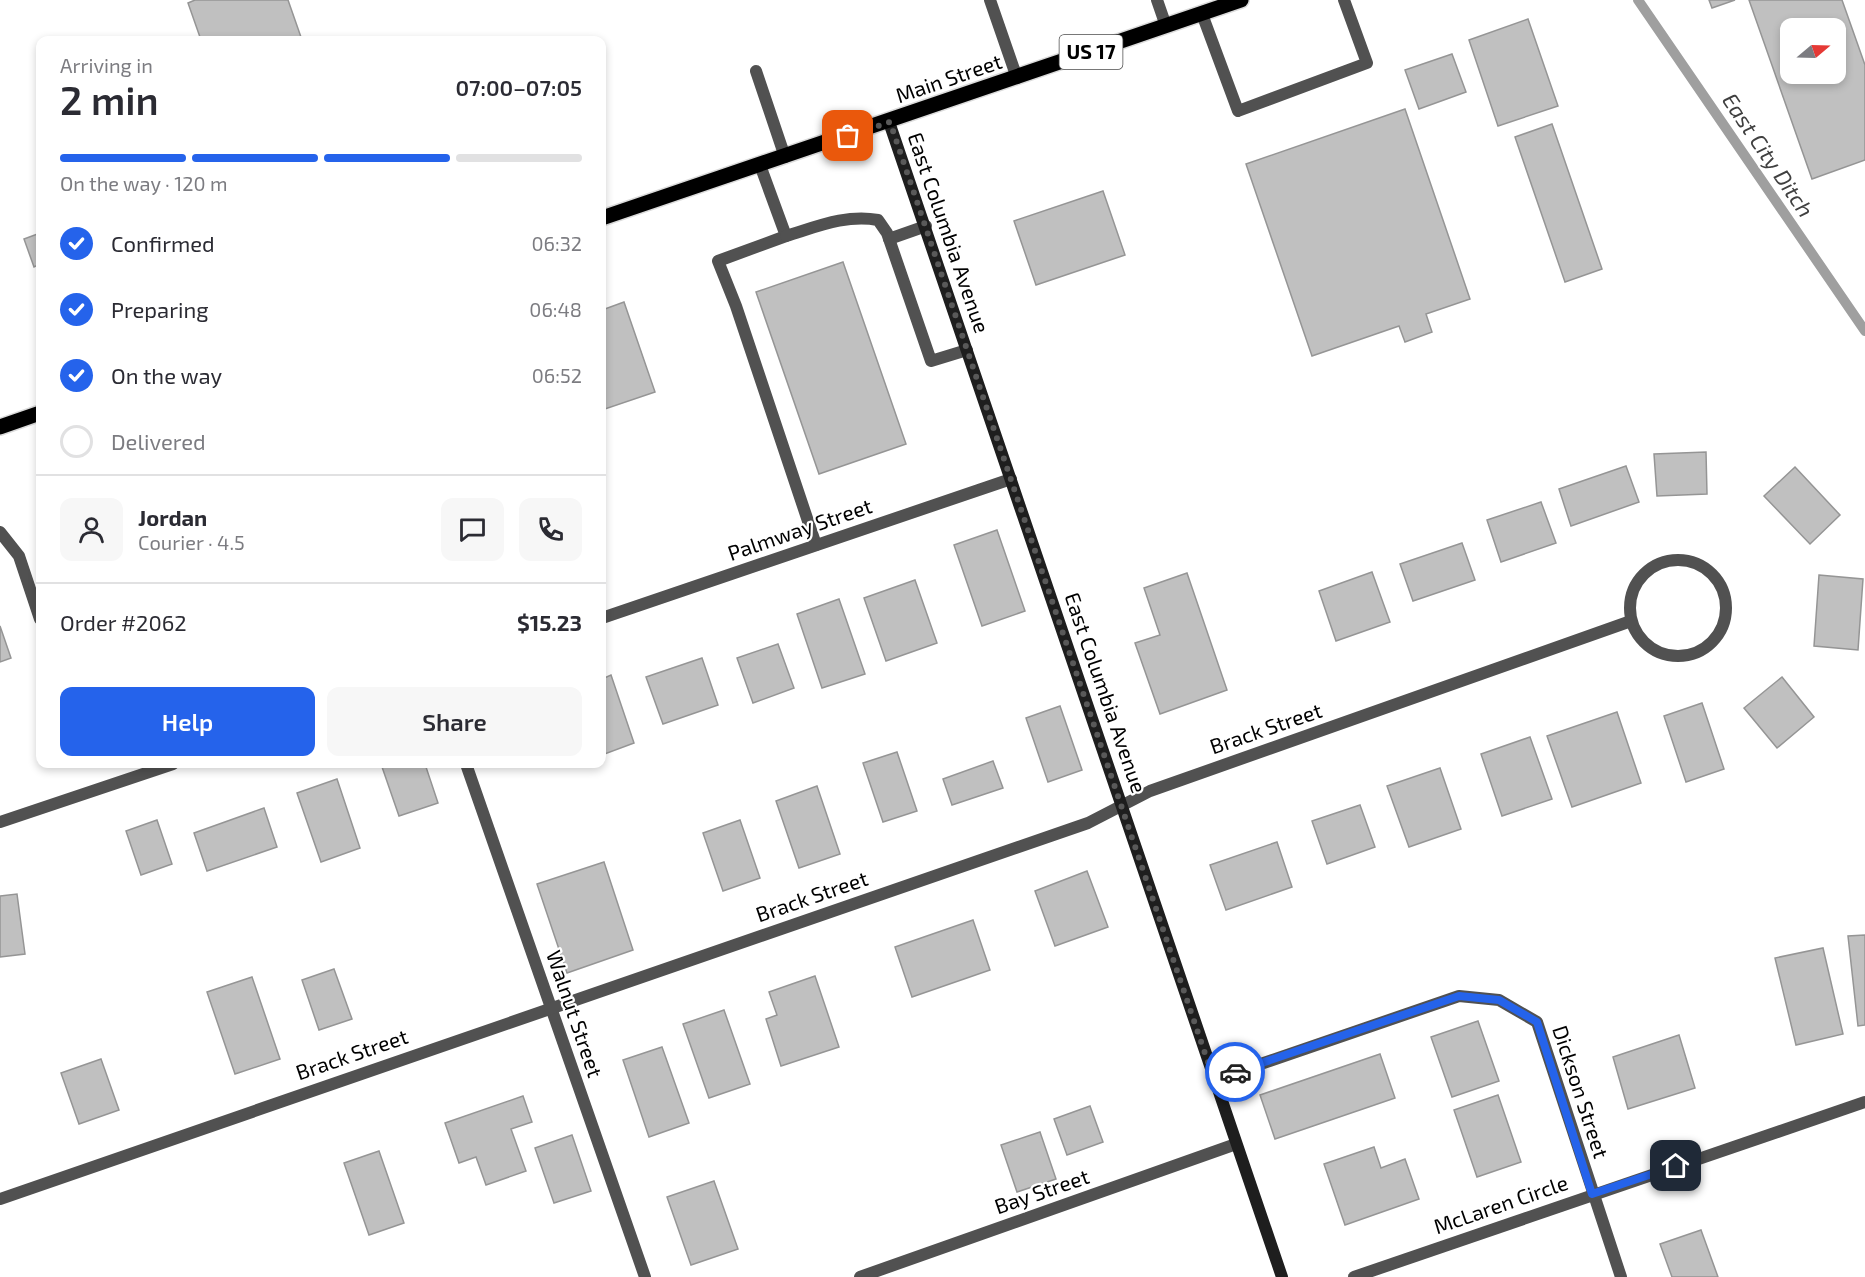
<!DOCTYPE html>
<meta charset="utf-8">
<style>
body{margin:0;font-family:"Exo 2",sans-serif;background:#f7f7f7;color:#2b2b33;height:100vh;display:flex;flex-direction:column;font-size:22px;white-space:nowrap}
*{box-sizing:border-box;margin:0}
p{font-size:20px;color:#7c7c81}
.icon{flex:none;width:33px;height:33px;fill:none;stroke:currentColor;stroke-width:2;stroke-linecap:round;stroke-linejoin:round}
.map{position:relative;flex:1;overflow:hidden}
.side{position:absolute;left:36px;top:36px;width:570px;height:732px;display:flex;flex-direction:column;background:#fff;border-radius:12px;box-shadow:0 3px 9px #0003}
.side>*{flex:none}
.needle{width:39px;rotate:71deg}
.controls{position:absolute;left:1780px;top:18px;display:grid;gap:12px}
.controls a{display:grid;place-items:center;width:66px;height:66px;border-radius:12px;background:#fff;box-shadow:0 3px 9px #0003;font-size:30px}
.pin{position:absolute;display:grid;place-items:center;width:51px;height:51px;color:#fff;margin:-26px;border-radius:12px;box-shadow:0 3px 9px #0006}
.courier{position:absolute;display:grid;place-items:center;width:60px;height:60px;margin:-30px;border:4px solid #2563eb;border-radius:50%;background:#fff;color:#222;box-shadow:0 2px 8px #0007}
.headline em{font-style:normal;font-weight:600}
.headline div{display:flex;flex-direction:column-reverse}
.headline{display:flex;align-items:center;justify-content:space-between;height:102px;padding:0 24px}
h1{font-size:39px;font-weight:600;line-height:45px}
.bar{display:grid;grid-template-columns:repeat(4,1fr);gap:9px 6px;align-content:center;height:72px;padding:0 24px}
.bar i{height:8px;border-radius:4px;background:#e1e1e2}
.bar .current{background:#2563eb}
.bar p{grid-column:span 4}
.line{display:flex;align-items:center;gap:15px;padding:0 24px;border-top:2px solid #e1e1e2}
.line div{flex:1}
.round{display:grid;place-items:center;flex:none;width:63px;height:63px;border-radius:12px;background:#f7f7f7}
ol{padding:0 24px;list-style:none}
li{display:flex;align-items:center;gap:18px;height:66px}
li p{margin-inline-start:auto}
li .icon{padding:6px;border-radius:50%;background:#2563eb;color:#fff;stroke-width:4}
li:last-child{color:#7c7c81}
li i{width:33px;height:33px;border:3px solid #e1e1e2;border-radius:50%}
.action{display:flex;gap:12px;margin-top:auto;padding:12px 24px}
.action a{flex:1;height:69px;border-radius:12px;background:#2563eb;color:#fff;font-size:24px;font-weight:600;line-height:69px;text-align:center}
.action a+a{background:#f7f7f7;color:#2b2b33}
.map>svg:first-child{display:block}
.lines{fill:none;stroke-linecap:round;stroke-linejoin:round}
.stream{stroke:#9f9f9f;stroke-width:10}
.building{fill:#c0c0c0;stroke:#959595;stroke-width:1.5;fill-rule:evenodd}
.primary-casing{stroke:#dbdbdb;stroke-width:18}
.lane{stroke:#515151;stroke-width:12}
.street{stroke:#515151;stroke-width:12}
.secondary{stroke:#1e1e1e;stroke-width:12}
.primary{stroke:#000;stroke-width:15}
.done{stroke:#595959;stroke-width:6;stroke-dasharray:0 10.8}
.route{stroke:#2563eb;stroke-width:8}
.labels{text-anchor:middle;stroke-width:4.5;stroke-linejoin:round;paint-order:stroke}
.shield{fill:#fff;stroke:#4c4c4c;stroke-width:1.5}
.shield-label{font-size:20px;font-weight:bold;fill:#000}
.street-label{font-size:21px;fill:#000;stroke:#fff}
.water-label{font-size:22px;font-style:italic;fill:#404040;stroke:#fff}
</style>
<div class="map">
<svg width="1865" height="1277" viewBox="0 0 1865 1277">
<rect width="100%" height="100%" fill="#fff"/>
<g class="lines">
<path class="stream" d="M1638,0L1865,331"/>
</g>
<g class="building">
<path d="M195,0H288L302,40H201L188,3Z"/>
<path d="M1709,0H1735L1712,8Z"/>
<path d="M1749,0H1842L1865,65V160L1812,179ZM1791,28H1836V74H1791Z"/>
<path d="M1528,19L1558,106L1498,126L1469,40Z"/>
<path d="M1452,54L1466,92L1419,109L1405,70Z"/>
<path d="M1405,109L1470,299L1426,314L1432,332L1405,342L1399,326L1312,356L1246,164Z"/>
<path d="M1552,124L1602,269L1565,282L1515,137Z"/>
<path d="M1103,191L1125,255L1036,285L1014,221Z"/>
<path d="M40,233V264L34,267L24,239Z"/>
<path d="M843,262L906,444L819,474L756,292Z"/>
<path d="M624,302L655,392L602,410V310Z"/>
<path d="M1706,452L1707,494L1657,496L1654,454Z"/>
<path d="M1626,466L1639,502L1571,526L1559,489Z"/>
<path d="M1795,467L1840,515L1810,544L1764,496Z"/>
<path d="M1541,502L1556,543L1501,562L1487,520Z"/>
<path d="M997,530L1025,611L982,626L954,545Z"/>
<path d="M1462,543L1475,580L1413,601L1400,564Z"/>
<path d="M1372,572L1390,622L1336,641L1319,591Z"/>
<path d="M1187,573L1227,690L1160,714L1135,643L1160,635L1144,588Z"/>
<path d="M1819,575L1863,579L1858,650L1814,646Z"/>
<path d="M915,580L937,643L886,661L864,598Z"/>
<path d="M839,599L865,674L822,688L797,614Z"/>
<path d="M0,626L11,658L0,662Z"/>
<path d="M778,644L794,688L753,703L737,658Z"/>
<path d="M702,658L718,705L663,724L646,677Z"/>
<path d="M611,675L634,743L602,755V679Z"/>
<path d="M1782,677L1814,717L1777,748L1744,708Z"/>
<path d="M1702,703L1724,769L1686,782L1664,716Z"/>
<path d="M1060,706L1082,770L1048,782L1026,718Z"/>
<path d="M1617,712L1641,783L1572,807L1547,736Z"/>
<path d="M1530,737L1552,799L1502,816L1481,754Z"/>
<path d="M897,752L917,811L883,822L863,763Z"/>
<path d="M993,761L1003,788L952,805L943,779Z"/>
<path d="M381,764H425L438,803L399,816Z"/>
<path d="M1440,768L1461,829L1409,847L1387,786Z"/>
<path d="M337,779L360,848L321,862L297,793Z"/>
<path d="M817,786L840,854L799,868L776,801Z"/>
<path d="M1360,805L1375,847L1327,864L1312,821Z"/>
<path d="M264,808L277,847L207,871L194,833Z"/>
<path d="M157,820L172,864L141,875L126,831Z"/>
<path d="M740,820L760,878L723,891L703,833Z"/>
<path d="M1277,842L1292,887L1226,910L1210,865Z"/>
<path d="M604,862L633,950L567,973L537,884Z"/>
<path d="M1087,871L1108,927L1055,946L1035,891Z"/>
<path d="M17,894L25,954L0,957V896Z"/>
<path d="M973,920L990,970L912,997L895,947Z"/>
<path d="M1865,935V1025L1858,1026L1848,936Z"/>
<path d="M1823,948L1843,1034L1796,1045L1775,958Z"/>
<path d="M334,969L352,1019L319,1030L302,980Z"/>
<path d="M815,976L839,1047L781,1066L766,1019L777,1015L769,992Z"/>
<path d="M252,977L280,1059L235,1074L207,992Z"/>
<path d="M724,1010L750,1084L709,1098L683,1024Z"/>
<path d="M1478,1021L1499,1081L1452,1097L1431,1037Z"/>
<path d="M1679,1035L1695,1088L1628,1109L1613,1057Z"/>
<path d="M662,1047L689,1123L649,1137L623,1060Z"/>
<path d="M1380,1054L1395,1098L1275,1139L1260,1095Z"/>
<path d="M101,1059L119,1110L79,1124L61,1073Z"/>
<path d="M1498,1095L1521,1162L1477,1177L1454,1110Z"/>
<path d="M523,1096L532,1122L511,1129L526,1171L486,1185L476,1157L459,1163L445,1123Z"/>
<path d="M1090,1106L1103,1142L1067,1155L1054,1119Z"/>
<path d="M1040,1132L1056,1179L1017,1192L1001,1145Z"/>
<path d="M572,1135L591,1191L554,1203L535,1148Z"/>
<path d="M1374,1147L1381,1168L1405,1159L1419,1199L1345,1225L1324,1164Z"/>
<path d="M379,1151L404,1223L369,1235L344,1163Z"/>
<path d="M714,1181L738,1249L691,1265L667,1197Z"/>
<path d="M1701,1230L1718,1277H1672L1660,1244Z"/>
</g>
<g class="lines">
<g class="primary-casing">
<g id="primary">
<path d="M602,218L1241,0"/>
<path d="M0,427L40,413"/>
</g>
</g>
<g class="lane">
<path d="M990,0L1017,78"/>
<path d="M1157,0L1166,26"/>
<path d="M1202,14L1238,111L1367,63L1344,0"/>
<path d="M756,71L785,157"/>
<path d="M760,165L786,236L718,261L736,306L816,545"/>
<path d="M786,236C816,227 846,214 878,220L887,233L931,361L967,350"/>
<path d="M889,239L926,226"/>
<path d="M0,532L19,556L40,619"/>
</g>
<g class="street">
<circle cx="1678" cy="608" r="48"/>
<path d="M602,618L1011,479"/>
<path d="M466,764L645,1277"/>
<path d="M0,822L173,764"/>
<path d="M1214,1080L1459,996L1499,1000L1537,1022L1621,1277"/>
<path d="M0,1199L1088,823L1150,791L1631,621"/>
<path d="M860,1277L1236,1144"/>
<path d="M1354,1277L1865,1102"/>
</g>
<path class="secondary" d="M889,122L1282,1277"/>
<use href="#primary" class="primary"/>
</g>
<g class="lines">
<path class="done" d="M848,136L890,122L1214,1080L1235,1072"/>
<path class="route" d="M1235,1072L1459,996L1499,1000L1537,1022L1592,1194L1676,1166"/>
</g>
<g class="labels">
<rect class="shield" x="1059.5" y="35" width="63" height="34" rx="4.5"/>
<g class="shield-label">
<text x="1091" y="59">US 17</text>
</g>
<g class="street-label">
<text transform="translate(949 79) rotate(-19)" y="7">Main Street</text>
<text transform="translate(948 233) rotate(71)" y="7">East Columbia Avenue</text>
<text transform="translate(800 530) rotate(-19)" y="7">Palmway Street</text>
<text transform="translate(1105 693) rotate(71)" y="7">East Columbia Avenue</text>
<text transform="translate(1266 729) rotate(-19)" y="7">Brack Street</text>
<text transform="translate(812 897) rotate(-19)" y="7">Brack Street</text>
<text transform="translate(574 1014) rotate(71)" y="7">Walnut Street</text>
<text transform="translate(352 1055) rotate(-19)" y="7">Brack Street</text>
<text transform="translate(1580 1092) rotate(72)" y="7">Dickson Street</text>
<text transform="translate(1042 1192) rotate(-19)" y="7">Bay Street</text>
<text transform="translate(1501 1205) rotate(-19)" y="7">McLaren Circle</text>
</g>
<g class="water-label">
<text transform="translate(1768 155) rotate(56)" y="8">East City Ditch</text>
</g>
</g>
</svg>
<div class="controls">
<a><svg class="needle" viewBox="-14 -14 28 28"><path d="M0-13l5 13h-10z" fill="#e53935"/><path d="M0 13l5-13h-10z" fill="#7c7c81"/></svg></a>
</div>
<div class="pin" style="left:848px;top:136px;background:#ea580c"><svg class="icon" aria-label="bag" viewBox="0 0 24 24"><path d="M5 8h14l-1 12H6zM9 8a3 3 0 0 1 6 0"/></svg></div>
<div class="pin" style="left:1676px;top:1166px;background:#1f2937"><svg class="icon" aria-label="home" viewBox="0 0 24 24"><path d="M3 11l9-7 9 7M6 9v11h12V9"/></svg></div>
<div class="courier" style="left:1235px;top:1072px"><svg class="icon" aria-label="car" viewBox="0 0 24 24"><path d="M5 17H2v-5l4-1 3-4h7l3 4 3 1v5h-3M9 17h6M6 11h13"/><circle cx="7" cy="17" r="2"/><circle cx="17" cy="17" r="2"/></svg></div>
<section class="side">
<div class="headline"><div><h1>2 min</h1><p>Arriving in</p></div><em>07:00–07:05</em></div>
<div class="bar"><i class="current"></i><i class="current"></i><i class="current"></i><i></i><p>On the way · 120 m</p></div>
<ol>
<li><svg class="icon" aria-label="check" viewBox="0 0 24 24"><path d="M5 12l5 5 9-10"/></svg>Confirmed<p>06:32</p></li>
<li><svg class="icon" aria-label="check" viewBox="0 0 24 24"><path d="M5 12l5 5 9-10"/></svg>Preparing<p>06:48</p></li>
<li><svg class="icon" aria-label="check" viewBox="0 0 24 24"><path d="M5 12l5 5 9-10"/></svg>On the way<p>06:52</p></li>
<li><i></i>Delivered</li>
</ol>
<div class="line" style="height:108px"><a class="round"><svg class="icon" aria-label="person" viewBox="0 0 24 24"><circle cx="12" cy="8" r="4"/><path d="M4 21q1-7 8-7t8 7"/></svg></a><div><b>Jordan</b><p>Courier · 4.5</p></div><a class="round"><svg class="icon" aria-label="chat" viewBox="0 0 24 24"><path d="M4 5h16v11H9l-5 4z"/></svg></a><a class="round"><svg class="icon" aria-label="phone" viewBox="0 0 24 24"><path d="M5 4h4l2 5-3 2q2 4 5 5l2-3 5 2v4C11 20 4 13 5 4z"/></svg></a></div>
<div class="line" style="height:78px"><div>Order #2062</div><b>$15.23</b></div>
<div class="action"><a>Help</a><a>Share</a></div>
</section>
</div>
